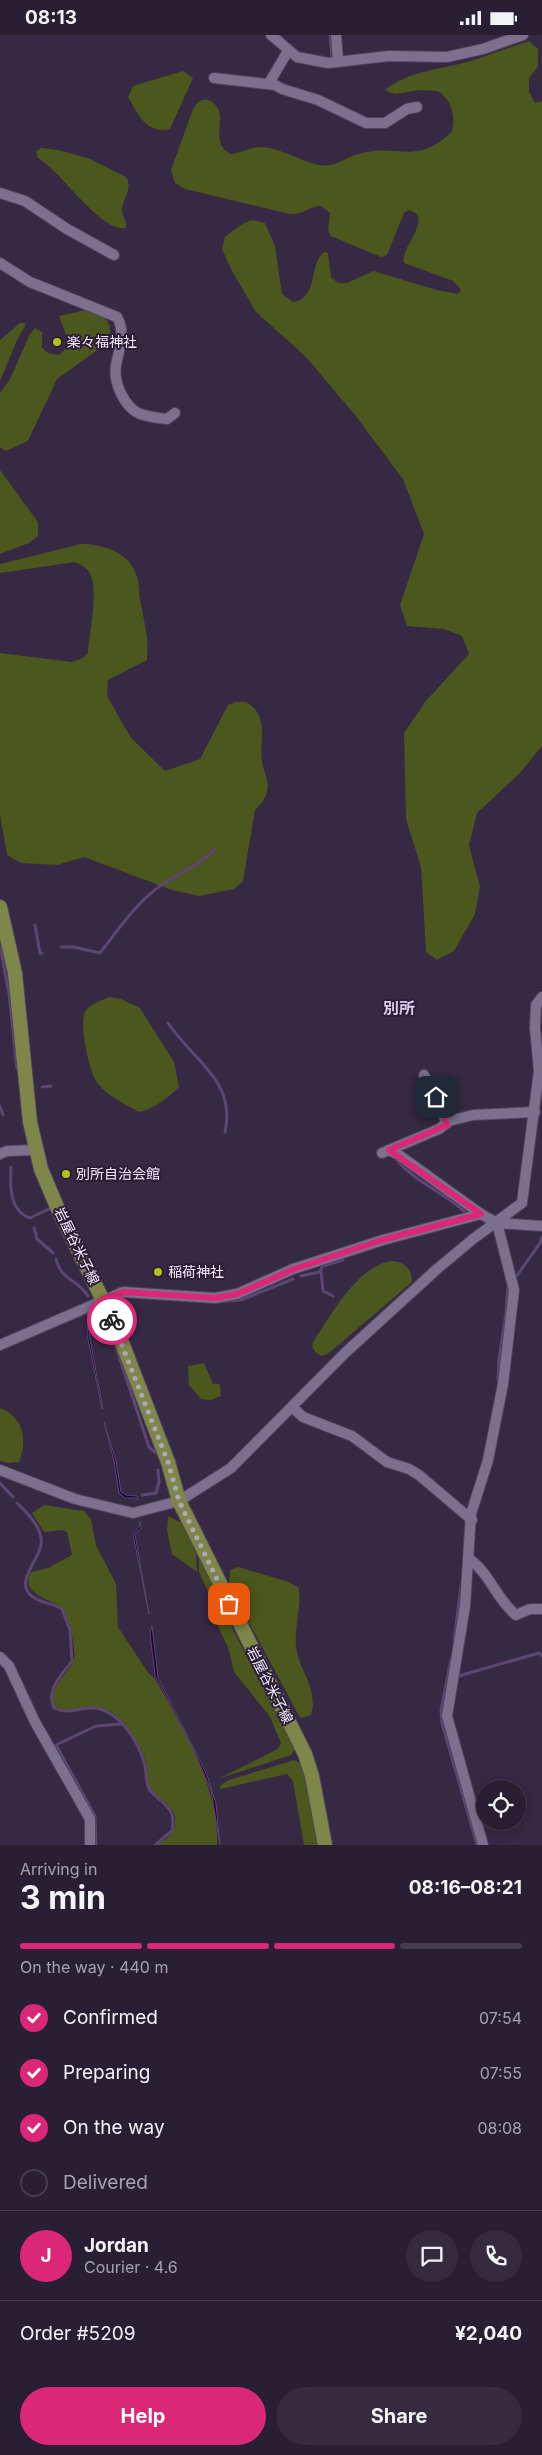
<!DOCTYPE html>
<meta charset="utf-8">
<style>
body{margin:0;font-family:Inter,"Noto Sans JP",sans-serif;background:#342c3e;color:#f1f3f6;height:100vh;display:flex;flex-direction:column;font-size:19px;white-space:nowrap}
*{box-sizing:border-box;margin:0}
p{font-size:16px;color:#a5a2ac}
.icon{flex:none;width:28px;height:28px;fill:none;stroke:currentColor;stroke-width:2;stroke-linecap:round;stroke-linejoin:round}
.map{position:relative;height:1810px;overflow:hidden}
.details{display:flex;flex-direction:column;background:#281f32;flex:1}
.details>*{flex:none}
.fabs{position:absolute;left:476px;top:1745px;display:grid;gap:10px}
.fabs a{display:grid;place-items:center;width:50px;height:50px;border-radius:50%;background:#281f32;box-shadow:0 2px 12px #0003,0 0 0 1px #443d4d;font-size:25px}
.pin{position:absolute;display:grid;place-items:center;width:42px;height:42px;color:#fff;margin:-21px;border-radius:10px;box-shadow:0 2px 8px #0006}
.courier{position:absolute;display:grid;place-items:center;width:50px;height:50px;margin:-25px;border:4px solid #db2777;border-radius:50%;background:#fff;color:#222;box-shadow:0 1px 6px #0007}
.headline em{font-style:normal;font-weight:700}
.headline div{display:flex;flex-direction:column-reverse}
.headline{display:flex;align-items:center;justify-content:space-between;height:85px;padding:0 20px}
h1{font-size:32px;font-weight:700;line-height:38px}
.bar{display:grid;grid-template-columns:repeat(4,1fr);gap:8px 5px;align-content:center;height:60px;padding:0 20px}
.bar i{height:6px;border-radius:4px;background:#443d4d}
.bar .selected{background:#db2777}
.bar p{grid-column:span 4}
.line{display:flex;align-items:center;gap:12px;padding:0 20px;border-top:1px solid #443d4d}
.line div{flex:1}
.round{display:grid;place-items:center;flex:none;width:52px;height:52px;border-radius:26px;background:#342c3e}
ol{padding:0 20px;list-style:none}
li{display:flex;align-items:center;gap:15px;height:55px}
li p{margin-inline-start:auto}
li .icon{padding:5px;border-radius:50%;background:#db2777;color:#fff;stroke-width:4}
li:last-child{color:#a5a2ac}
li i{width:28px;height:28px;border:2px solid #443d4d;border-radius:50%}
.cta{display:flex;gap:10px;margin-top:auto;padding:10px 20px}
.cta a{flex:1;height:58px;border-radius:30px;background:#db2777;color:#fff;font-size:20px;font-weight:700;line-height:58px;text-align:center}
.cta a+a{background:#342c3e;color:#f1f3f6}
.status{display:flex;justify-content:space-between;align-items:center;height:35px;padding:0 25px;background:#281f32;direction:ltr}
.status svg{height:14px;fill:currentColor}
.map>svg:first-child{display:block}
.green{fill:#4b571d}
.water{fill:#1f0038;stroke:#5e4673}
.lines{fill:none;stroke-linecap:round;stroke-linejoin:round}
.stream{stroke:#5e4673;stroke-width:3}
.minor-casing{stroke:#4f455c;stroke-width:12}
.major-casing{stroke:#4f455c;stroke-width:16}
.minor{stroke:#7d708e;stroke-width:10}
.major{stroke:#7f864a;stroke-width:14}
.done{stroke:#b0a7bb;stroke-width:5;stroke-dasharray:0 9}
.route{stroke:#db2777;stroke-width:6}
.poi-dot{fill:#abc615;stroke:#2b1f38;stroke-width:2}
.labels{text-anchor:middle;stroke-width:4;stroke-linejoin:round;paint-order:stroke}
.poi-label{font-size:14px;fill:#f2ebfc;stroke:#2b1f38;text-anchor:start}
.street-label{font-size:14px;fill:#f2ebfc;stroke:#2b1f38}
.quarter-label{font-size:16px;font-weight:bold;fill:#d8caeb;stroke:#2b1f38}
</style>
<div class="status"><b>08:13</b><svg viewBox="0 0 49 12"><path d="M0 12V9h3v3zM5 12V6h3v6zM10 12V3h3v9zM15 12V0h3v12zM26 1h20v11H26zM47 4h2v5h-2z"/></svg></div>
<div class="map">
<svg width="542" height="1810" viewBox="0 0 542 1810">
<rect width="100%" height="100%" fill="#352943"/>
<g class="green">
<path d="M529,6L538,14V32L529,43V57L535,68L542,66V711L519,739L477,778L469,810L480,852L475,879L454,916L437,925L426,917L421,832L406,784L404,698L425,667L469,619L462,601L444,594L407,591L400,570L424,499L403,444L355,380L306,322L256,277L231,234L222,214L225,202L242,189L252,185L265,188L275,211L282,259L293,267C319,263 308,230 324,217L328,218L331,242L338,248H347L373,236L437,255L458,259L461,255L453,246L404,228C399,213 435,183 409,175L404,178L387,220L381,222L331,201L328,195L330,178L321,171C309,171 301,181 290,179L185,154L175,148L171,135L193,74C197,69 200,63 208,65C228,73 216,93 220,107C222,113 226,116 230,119C240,119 250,112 260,112C279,112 300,126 319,130C336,133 347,121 362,118C400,109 417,131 452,96C456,80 451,65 438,56C430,56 421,54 413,56C402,57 396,62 385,55C409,35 445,34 474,25C492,19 511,12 529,6Z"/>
<path d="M183,36L193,43L170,94C147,100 138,79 128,62L133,51Z"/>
<path d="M41,113L59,115L90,124L126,142C133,154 124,162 122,174C121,181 128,186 126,193C101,198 60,135 38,123L36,116Z"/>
<path d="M90,274C107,282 112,286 110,306L57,344L28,406L6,416L0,412V358L10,344L30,299L35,293L42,297V313L48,318L59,320L68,312V305L59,281Z"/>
<path d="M20,288H25V292L18,303L0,346V305Z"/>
<path d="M0,435L38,487V501L29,508L0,519Z"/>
<path d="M81,509C105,509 132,518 138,545C139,551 139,558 140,564C144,587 149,601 147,625L108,645L107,661L131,703L165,736L200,724L228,670L235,667H246C270,680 259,705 262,726C263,737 270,745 267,756C266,764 260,770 255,775L243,846L234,854L199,861L172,855L84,822L57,830L21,828L7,820L0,780V618L72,627L83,623L88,618C89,600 99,554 90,539C87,532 81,530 75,527L0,538V529Z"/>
<path d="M109,962L121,964L140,973L174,1027L179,1052C167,1063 156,1073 139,1077C126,1070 108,1061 98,1049C89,1039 78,986 86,975C92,968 101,966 109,962Z"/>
<path d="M392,1226C405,1227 412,1234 412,1247L329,1318L322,1321C316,1319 311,1314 313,1307C331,1280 357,1231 392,1226Z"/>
<path d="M204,1328L213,1349H220L221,1361L211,1365L201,1364L189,1350L188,1331Z"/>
<path d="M0,1373C23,1381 28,1406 19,1427L8,1428L0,1426Z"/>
<path d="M44,1470L84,1476L91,1484L96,1510L116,1549L118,1592L149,1639L154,1642C182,1693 219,1750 217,1810H157C166,1804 175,1799 175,1787C176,1769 158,1766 151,1754C145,1746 148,1736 146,1727C141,1710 126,1687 111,1677C92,1665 73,1682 55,1672C46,1654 66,1642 73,1627C78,1615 68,1584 63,1573C50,1564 19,1559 31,1537L48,1533L72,1520L67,1497L62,1495L44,1497L32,1478Z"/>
<path d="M168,1481L184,1489L196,1519L197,1537L172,1519L167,1495Z"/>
<path d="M199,1522L225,1572L216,1590L210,1561L199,1537Z"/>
<path d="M238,1532L286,1546L298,1552C303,1563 294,1594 296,1610C298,1635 319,1654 311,1680L301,1683L298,1679L229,1550L230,1535Z"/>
<path d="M226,1574L233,1595L295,1714L291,1720L218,1744L278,1714L281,1708L270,1682L234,1637L229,1615L218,1591Z"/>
<path d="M294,1725L301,1729L310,1762L318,1810H304L293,1746L287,1739L220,1754L221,1750L229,1745Z"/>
</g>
<g class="water">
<path d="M87,1275L90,1304L103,1374H102L88,1304Z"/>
<path d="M104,1387L116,1426L121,1457L126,1460L137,1461L138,1465L135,1463H125L119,1458L114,1426Z"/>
<path d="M140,1486L141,1493L135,1499L149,1579L133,1499L140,1491Z"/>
<path d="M152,1591L158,1642L207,1740L216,1769L220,1810L211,1755L193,1714L155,1640L150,1598Z"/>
</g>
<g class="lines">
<g class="stream">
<path d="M330,0L332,22"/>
<path d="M35,890L40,918H42"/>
<path d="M0,912L9,958L17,1034"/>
<path d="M61,912H73L100,918C119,894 137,866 163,849C180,837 201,830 215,814"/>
<path d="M168,988C194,1027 236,1045 225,1097"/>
<path d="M42,1052L51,1051"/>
<path d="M0,1071L3,1080"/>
<path d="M396,1124C414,1146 442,1157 464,1176"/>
<path d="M11,1132C10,1150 9,1176 30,1183L51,1173"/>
<path d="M34,1193L37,1204L53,1218"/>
<path d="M56,1224C62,1247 77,1243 88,1261"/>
<path d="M321,1236L323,1256L333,1261"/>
<path d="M301,1241L319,1237L323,1231L343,1225"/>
<path d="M516,1242L540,1208L542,1202"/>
<path d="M215,1267L241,1265L293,1244"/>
<path d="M89,1294L108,1296L112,1300L149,1412L156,1418"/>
<path d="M498,1345L499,1324L506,1278L508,1250"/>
<path d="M0,1448L13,1462"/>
<path d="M142,1460L156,1458L159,1447L158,1435"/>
<path d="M17,1468C26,1477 39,1489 41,1503C45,1522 11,1546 33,1562C41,1568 53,1568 62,1574L70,1595L72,1626C62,1640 45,1655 54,1673C69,1680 80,1672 95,1673C119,1676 138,1706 144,1727C147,1736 145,1745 149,1754C162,1770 177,1771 172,1796L155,1810"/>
<path d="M454,1606L461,1552"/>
<path d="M451,1624L441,1676L442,1688L477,1810"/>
<path d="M455,1642L539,1618L542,1621"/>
<path d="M96,1810L95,1781L56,1710L96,1691L121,1689"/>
</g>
<g class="minor-casing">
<g id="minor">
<path d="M271,0L297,22L328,28L389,21L447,22L483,14L523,0"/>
<path d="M336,0L338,26"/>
<path d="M214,43L275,50L282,54L318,65L366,88H385L407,74L417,72"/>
<path d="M269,48L288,16"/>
<path d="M0,158L25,166L67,194L114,220"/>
<path d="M0,228L30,247L117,282C126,297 119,314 116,330C113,347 124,372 140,379C149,382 158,383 167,384L175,378"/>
<path d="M424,1040L447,1088"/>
<path d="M389,1115L439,1094L449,1086L473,1080L535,1077"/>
<path d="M382,1118L389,1115L399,1120L481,1179"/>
<path d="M0,1119L7,1116L36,1115"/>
<path d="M0,1310L123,1257L215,1263L237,1259L293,1234L383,1205L481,1179L497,1188L542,1191"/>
<path d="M292,1372L303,1382L352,1401L387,1427L409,1434L419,1440L472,1485"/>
<path d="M0,1435L75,1464L133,1478L179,1466L231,1433L345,1318L437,1234L473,1204L522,1168L539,1036L535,993L536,970L542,962"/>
<path d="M469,1524C490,1538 496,1564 516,1580L530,1574H542"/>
<path d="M0,1622L9,1631L35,1687L90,1784V1810"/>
<path d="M483,1810L447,1681L465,1571L471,1479L488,1425L503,1349L514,1255L497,1188"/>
</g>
</g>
<g class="major-casing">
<path id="major" d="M0,872L15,938L30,1087L41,1134L57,1172L116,1292L168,1427L179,1466L305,1719L312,1741L325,1810"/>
</g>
<use href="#minor" class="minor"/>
<use href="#major" class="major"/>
</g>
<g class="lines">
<path class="done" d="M112,1285L168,1427L179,1466L229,1569"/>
<path class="route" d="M112,1285L103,1264L123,1257L215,1263L237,1259L294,1234L382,1205L481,1179L389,1115L447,1090L436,1062"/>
</g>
<g class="poi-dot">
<circle cx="57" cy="307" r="5"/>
<circle cx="66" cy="1139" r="5"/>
<circle cx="158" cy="1237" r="5"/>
</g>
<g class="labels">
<g class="poi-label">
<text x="67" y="312">楽々福神社</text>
<text x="76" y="1144">別所自治会館</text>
<text x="168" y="1242">稲荷神社</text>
</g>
<g class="street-label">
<text transform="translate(77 1211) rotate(64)" y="5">岩屋谷米子線</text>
<text transform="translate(270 1650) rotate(63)" y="5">岩屋谷米子線</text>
</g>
<g class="quarter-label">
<text x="399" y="979">別所</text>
</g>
</g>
</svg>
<div class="fabs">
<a><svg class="icon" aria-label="locate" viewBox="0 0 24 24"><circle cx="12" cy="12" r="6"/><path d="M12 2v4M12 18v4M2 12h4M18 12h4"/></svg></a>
</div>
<div class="pin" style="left:229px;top:1569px;background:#ea580c"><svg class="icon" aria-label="bag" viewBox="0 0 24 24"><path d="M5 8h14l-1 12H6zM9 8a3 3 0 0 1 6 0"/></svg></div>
<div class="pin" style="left:436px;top:1062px;background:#1f2937"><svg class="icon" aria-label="home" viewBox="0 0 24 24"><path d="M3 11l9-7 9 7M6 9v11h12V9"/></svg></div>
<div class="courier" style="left:112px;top:1285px"><svg class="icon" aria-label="bike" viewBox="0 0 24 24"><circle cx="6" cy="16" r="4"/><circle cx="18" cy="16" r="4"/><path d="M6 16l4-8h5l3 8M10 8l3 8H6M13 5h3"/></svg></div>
</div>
<section class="details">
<div class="headline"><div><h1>3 min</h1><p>Arriving in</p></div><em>08:16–08:21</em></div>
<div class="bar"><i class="selected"></i><i class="selected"></i><i class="selected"></i><i></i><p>On the way · 440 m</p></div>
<ol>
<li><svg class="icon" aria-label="check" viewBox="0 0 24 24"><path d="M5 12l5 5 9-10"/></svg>Confirmed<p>07:54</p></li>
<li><svg class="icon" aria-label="check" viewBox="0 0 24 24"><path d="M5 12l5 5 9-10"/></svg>Preparing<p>07:55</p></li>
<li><svg class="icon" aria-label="check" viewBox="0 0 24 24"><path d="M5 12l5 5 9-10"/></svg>On the way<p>08:08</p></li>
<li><i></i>Delivered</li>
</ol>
<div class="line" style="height:90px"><b class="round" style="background:#db2777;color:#fff">J</b><div><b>Jordan</b><p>Courier · 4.6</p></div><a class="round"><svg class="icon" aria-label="chat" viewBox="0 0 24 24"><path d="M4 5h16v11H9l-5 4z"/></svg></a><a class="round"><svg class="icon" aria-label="phone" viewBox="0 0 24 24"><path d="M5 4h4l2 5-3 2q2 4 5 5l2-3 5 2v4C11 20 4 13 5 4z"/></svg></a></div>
<div class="line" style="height:65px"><div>Order #5209</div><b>¥2,040</b></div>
<div class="cta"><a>Help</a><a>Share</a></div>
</section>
